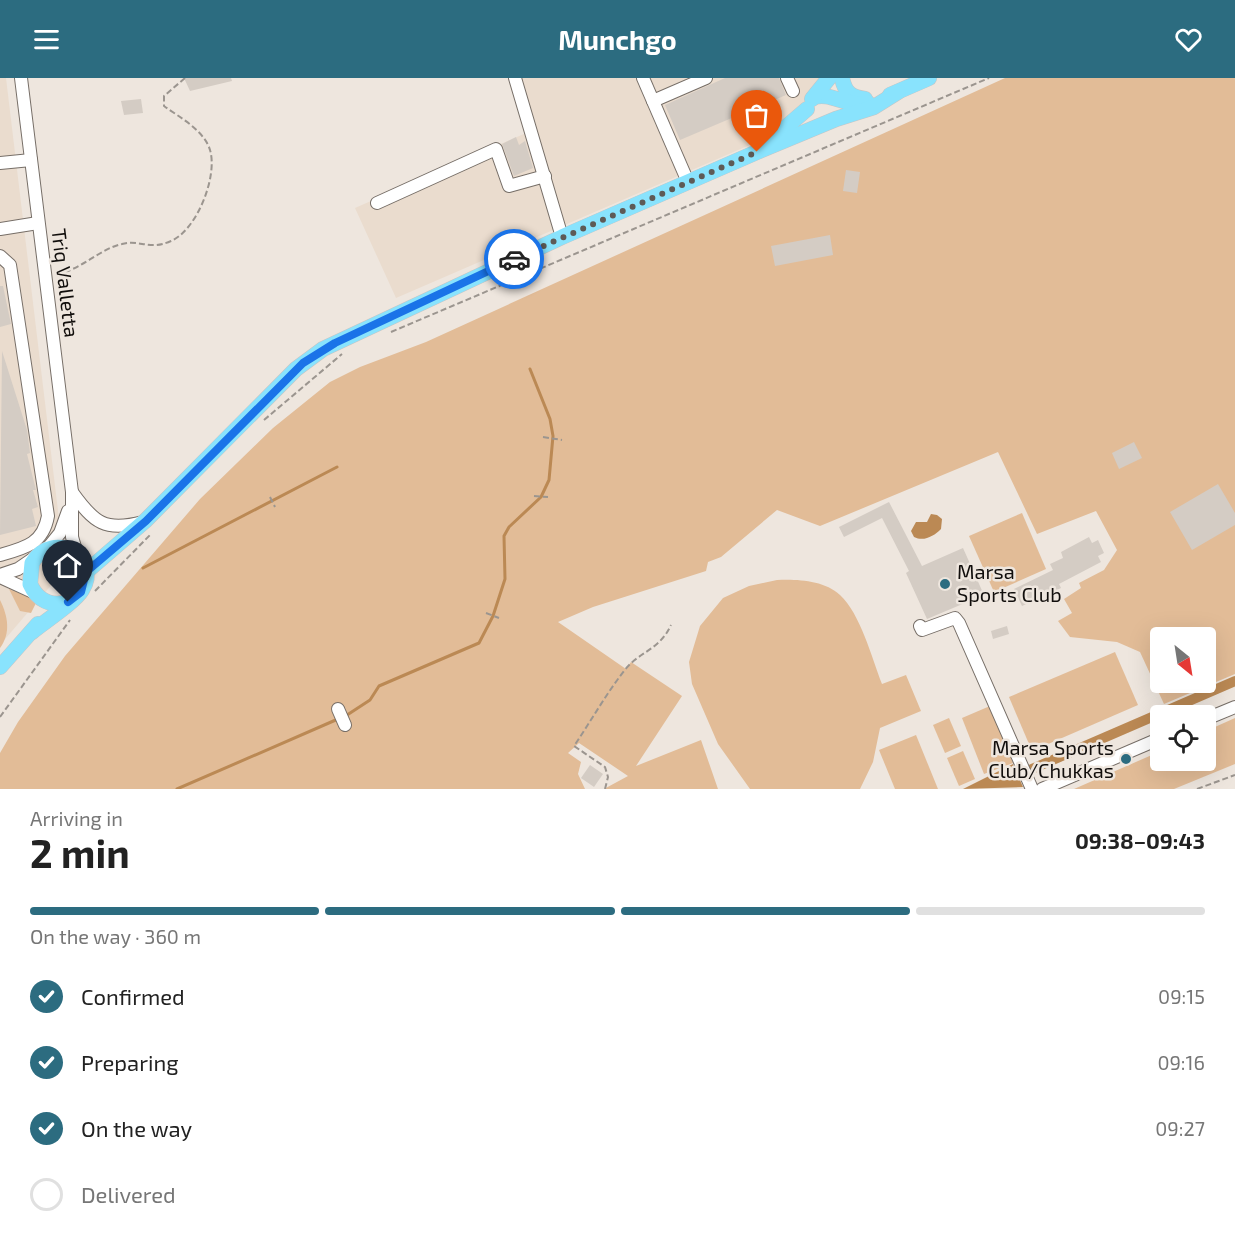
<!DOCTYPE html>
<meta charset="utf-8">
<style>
body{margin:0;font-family:"Exo 2",sans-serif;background:#f6f6f6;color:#222;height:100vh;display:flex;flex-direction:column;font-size:22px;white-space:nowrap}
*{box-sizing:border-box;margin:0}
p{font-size:20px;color:#767676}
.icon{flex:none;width:33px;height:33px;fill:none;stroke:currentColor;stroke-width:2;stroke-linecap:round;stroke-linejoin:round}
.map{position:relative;height:711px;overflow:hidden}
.details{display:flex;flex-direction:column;background:#fff;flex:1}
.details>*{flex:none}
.needle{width:39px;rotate:150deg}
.controls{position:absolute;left:1150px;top:549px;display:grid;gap:12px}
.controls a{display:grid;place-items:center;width:66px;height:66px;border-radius:6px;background:#fff;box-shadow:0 6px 24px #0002;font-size:30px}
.pin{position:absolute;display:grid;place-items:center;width:51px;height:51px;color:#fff;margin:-62px -26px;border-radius:50% 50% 50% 0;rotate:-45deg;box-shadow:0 0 6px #0007}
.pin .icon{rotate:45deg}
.courier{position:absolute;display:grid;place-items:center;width:60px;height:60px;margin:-30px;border:4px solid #1a73e8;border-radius:50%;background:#fff;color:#222;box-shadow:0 2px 8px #0007}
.summary em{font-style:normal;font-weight:700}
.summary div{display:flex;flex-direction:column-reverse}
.summary{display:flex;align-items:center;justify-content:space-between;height:102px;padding:0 30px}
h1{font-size:39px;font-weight:700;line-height:45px}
.bar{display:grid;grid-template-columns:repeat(4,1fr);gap:9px 6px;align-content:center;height:72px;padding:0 30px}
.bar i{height:8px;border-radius:4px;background:#e0e0e0}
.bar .on{background:#2c6c80}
.bar p{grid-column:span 4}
ol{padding:0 30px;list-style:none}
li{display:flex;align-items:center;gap:18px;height:66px}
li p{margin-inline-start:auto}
li .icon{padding:6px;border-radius:50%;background:#2c6c80;color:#fff;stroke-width:4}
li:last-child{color:#767676}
li i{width:33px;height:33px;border:3px solid #e0e0e0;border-radius:50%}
header{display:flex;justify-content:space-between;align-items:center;height:78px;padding:0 30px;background:#2c6c80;color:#fff;font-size:27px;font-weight:700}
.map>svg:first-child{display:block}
.built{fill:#eadcce}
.green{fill:#e2bc97;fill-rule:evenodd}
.water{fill:#bb8954}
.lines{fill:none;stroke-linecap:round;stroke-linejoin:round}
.stream{stroke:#bb8954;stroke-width:3}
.canal{stroke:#bb8954;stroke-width:10}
.building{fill:#d4ccc4}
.minor-casing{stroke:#766e67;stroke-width:14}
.major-casing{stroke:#c6c5c5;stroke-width:16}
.path{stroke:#9b958f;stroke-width:2;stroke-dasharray:6 3;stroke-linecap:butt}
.minor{stroke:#fff;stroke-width:12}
.major{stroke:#89e3fd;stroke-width:15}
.done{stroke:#5e5a56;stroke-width:6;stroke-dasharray:0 10.8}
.route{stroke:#1a73e8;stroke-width:8}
.poi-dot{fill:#2c6c80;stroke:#eee6de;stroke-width:2}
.labels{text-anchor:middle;stroke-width:5;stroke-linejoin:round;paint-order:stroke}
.street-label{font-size:20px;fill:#110e0c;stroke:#eee6de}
.poi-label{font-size:20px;fill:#110e0c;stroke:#eee6de;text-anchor:start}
</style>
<header><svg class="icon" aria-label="menu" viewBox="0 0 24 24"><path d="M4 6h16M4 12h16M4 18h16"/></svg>Munchgo<svg class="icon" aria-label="heart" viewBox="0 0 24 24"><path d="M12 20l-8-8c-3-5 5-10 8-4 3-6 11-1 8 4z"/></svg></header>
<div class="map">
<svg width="1235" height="711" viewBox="0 0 1235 711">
<rect width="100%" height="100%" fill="#eee6de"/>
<g class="built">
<path d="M0,0H6L65,491L0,567Z"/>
<path d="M509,0H819L803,25L759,63L396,220L355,130L526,55Z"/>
</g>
<g class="green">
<path d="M1005,0H1235V596L1164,626L1140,574L1117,564L1070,559L1058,543L1072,535L1064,521L1081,510L1079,505L1104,492L1117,472L1096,433L1037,456L998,374L820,448L777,432L721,479L708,484L706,493L593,529L558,544L626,591L631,584L682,618L636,688L701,662L718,711H604L628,698L579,665L568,675L581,684L578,696L585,711H0V675L18,644L65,578L200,421L273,350L330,304L360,289L426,264ZM1161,560H1206V604H1161Z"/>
<path d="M1022,435L1046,491L994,514L969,458Z"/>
<path d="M777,502C796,501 824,502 840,517C860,535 872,580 882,606L906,597L921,633L880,650L873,684L860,711H750L718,666L692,606L689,584L700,548L723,520L749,508Z"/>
<path d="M9,511L32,520L36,525L31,535L20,533Z"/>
<path d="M0,522C8,538 11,555 0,570Z"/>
<path d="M1115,574L1138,627L1032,673L1009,619Z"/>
<path d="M990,628L1013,685L984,696L962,640Z"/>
<path d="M949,640L961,668L945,675L933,647Z"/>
<path d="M1235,640V686L1174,711H1074L1161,673V682H1206V653Z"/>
<path d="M916,657L938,711H895L879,672Z"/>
<path d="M963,673L975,701L959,708L947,680Z"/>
</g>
<g class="water">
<path d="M931,436L937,437L942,441L941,451C934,458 924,464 914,459L911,453L916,444H927Z"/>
<path d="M1013,686L1023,709L963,711Z"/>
</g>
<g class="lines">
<g class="stream">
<path d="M143,490L337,389"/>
<path d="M344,639L370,622L379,608L479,565L493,538L505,501L504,458L509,449L541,419L549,402L553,358L550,341L530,291"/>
<path d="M177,711L338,641"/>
</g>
<path class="canal" d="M1018,697L1235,603"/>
</g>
<g class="building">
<path d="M184,0H231L232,3L190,13Z"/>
<path d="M725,0H779L786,17L680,62L665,27Z"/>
<path d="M141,21L143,35L124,37L121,23Z"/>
<path d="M516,59L519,67L525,63L533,90L514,98L502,66Z"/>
<path d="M846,92L860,94L857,115L843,113Z"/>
<path d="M830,157L833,177L775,188L771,168Z"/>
<path d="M0,208H3L11,246L0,249Z"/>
<path d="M2,273L27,352L30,375L27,376L36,412H33L38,429L32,431L36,448L0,457Z"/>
<path d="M1134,364L1142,380L1119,391L1112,375Z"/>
<path d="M1218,406L1235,435V447L1192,472L1170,434Z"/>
<path d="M889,424L922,488L963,470L984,517L927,541L906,495L909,493L882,440L844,459L839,449Z"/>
<path d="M1089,459L1092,465L1098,462L1104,475L1098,478L1101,484L1059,506L1061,510L1022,528L1014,511L1053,492L1050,486L1063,480L1061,474Z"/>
<path d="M1007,548L1009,556L993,561L991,553Z"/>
<path d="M590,687L603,696L594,709L581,700Z"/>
</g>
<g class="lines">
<g class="minor-casing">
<g id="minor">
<path d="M21,0L72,414V459L77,476"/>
<path d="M515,0L562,159"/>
<path d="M643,0L688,104"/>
<path d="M787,0L793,13"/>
<path d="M653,23L706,0"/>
<path d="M0,85L31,82"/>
<path d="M377,125L496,71L509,108L545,98"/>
<path d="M0,151L38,145"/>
<path d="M0,178L10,187L48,438C43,466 25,470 0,477"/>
<path d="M72,414C94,445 105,454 143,444"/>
<path d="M47,471L60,455L68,433"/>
<path d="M0,497L18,491L34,480"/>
<path d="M0,499L35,515"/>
<path d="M920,548L922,552L955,540L959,545L1032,711"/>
<path d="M338,631L345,647"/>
<path d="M1206,641L1235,629"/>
<path d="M1042,711L1161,660"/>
</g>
</g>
<g class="major-casing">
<g id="major">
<path d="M842,0C845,15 851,19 865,21"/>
<path d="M890,17L929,0"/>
<path d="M814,19C832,14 844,29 868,25"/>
<path d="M812,21L829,0"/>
<path d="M771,62L807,31"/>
<path d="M86,494L145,443L296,291L323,271L562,159L757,74L836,41L874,29L898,14"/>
<path d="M32,554C44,544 75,524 82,512C102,480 53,450 32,485L30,506C37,522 51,529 68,524"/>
<path d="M0,589L38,546"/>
</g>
</g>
<g class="path">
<path d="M56,196C80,193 99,171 122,166C140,161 149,173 171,163C197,152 218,98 210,72C204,52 179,39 164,28V18L185,0"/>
<path d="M391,254L989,0"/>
<path d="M264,342L342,276"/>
<path d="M543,359L562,362"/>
<path d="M534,418L548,419"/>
<path d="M270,419L275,429"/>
<path d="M95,513L150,457"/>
<path d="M486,535L499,540"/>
<path d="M0,639L70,542"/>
<path d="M605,711L608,699L605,689L574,668C591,643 606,616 624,593C639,573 659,573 671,547"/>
<path d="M1197,711L1235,697"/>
</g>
<use href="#minor" class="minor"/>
<use href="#major" class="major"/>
</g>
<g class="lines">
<path class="done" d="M514,181L757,74"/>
<path class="route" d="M68,524L81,514L86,494L146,443L303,285L335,265L514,181"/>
</g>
<g class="poi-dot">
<circle cx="945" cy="506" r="6"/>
<circle cx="1126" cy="681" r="6"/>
</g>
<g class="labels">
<g class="street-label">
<text transform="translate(65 205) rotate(83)" y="7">Triq Valletta</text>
</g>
<g class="poi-label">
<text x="957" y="501">Marsa<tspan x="957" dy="23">Sports Club</tspan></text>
<text x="1114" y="677" text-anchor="end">Marsa Sports<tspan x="1114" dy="23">Club/Chukkas</tspan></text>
</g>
</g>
</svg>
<div class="controls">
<a><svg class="needle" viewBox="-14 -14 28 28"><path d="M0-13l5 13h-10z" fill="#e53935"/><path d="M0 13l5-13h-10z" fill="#767676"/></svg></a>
<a><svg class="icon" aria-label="locate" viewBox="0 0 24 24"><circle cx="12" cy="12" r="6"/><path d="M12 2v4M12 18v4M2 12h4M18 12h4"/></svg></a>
</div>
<div class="pin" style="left:757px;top:74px;background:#ea580c"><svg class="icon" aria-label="bag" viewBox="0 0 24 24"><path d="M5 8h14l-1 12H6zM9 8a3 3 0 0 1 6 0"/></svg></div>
<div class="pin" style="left:68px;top:524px;background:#1f2937"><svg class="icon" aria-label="home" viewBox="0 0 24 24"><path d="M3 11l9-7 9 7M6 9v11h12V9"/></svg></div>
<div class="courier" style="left:514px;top:181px"><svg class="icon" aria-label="car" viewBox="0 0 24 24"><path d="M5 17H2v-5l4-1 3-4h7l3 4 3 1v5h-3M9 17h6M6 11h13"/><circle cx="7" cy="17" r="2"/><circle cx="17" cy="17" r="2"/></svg></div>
</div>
<section class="details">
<div class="summary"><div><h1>2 min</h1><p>Arriving in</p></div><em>09:38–09:43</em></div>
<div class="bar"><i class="on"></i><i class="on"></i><i class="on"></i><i></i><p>On the way · 360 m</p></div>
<ol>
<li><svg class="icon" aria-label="check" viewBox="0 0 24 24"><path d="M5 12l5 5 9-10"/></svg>Confirmed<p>09:15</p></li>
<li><svg class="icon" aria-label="check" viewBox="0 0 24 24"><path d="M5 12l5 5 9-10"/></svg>Preparing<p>09:16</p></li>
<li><svg class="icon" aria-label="check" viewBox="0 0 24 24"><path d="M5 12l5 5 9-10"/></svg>On the way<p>09:27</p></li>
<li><i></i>Delivered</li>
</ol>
</section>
